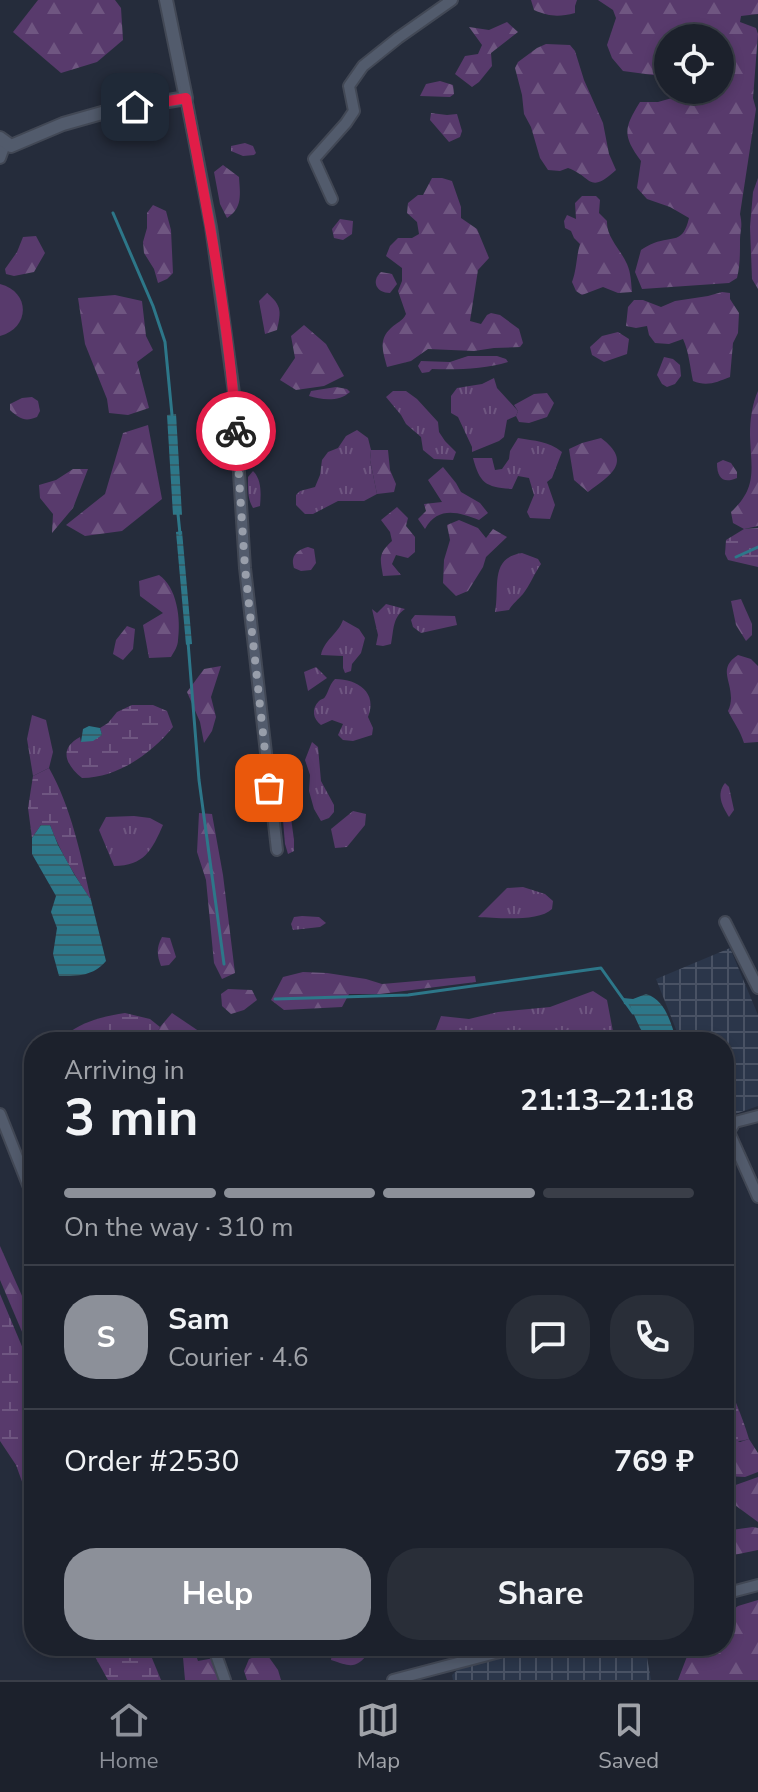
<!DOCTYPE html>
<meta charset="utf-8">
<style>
body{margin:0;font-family:"Nunito Sans",sans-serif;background:#292e38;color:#f1f3f6;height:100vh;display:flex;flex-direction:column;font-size:30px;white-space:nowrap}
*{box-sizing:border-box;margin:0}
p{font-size:26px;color:#a0a3a9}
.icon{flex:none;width:44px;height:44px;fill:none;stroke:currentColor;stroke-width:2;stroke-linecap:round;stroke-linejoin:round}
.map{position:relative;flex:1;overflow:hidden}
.panel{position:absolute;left:24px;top:1032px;width:710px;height:624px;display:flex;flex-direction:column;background:#1c212c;border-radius:32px;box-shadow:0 4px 12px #0003,0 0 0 2px #3a3e48}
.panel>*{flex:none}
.tools{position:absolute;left:654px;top:24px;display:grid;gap:16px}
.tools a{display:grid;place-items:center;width:80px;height:80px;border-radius:50%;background:#1c212c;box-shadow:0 4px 12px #0003,0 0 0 2px #3a3e48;font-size:40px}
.pin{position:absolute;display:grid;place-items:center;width:68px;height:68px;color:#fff;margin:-34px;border-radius:16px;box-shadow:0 4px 12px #0006}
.courier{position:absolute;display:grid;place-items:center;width:80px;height:80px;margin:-40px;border:6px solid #e11d48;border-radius:50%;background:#fff;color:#222;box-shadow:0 2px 10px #0007}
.overview em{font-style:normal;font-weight:700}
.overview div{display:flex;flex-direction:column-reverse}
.overview{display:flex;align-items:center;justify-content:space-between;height:136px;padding:0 40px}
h1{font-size:52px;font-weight:700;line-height:60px}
.bar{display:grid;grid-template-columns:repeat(4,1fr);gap:12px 8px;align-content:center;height:96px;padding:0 40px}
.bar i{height:10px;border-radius:6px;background:#3a3e48}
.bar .on{background:#8c9099}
.bar p{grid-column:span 4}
.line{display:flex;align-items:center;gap:20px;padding:0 40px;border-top:2px solid #3a3e48}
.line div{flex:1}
.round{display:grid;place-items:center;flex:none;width:84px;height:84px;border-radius:32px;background:#292e38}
.action{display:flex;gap:16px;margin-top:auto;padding:16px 40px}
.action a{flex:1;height:92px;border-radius:32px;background:#8c9099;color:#fff;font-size:32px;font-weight:700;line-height:92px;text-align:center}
.action a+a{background:#292e38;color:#f1f3f6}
.tabs{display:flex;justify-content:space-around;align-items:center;height:112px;border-top:2px solid #3a3e48;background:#1c212c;font-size:22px;color:#a0a3a9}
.tabs a{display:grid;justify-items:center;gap:4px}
.tabs .on{color:#8c9099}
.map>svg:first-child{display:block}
.industrial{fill:url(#industrial-grid)}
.grass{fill:url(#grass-tufts)}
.forest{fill:url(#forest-firs)}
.wetland{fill:url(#wetland-marsh)}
.pitch{fill:#583a6c}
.water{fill:url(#water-rules)}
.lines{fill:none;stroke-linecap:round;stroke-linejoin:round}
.stream{stroke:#2d7789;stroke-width:3}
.minor-casing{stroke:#424855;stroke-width:14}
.tertiary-casing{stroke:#424855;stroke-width:16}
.minor{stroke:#525b6c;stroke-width:10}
.tertiary{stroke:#525b6c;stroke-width:12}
.done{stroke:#989eaa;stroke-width:8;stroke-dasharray:0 14.4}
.route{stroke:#e11d48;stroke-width:10}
</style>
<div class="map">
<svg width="758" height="1680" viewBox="0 0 758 1680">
<defs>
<pattern id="industrial-grid" width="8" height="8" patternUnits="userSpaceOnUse" patternTransform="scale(2)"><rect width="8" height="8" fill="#2b364a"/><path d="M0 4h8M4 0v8" fill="none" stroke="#495264"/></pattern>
<pattern id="grass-tufts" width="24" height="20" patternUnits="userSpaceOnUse" patternTransform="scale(2)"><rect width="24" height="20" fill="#583a6c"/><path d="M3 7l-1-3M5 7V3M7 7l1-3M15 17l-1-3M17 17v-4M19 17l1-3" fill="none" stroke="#6f5681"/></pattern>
<pattern id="forest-firs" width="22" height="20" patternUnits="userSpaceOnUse" patternTransform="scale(2)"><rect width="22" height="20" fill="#583a6c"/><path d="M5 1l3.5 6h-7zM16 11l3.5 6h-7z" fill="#6f5681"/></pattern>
<pattern id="wetland-marsh" width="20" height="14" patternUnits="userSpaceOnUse" patternTransform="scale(2)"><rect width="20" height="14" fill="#583a6c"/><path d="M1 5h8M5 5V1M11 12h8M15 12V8" fill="none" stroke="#6f5681"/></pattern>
<pattern id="water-rules" width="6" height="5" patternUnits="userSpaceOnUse" patternTransform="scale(2)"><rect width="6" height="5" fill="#2d7789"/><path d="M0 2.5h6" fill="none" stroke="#365f6a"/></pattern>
</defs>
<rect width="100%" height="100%" fill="#252c3b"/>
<g class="industrial">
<path d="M730,948L758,1015V1106L724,1118V1042H681L656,979Z"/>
<path d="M574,1646H645L651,1680H453L452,1675L462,1666L520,1652L526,1658Z"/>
</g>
<g class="grass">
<path d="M245,143L253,146L256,153L254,155L243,156L231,151V146Z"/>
<path d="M494,378L497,388L518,411L516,416L507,420L504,437L499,441L472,452V447L458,417L451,413V396L457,388L482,384Z"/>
<path d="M393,391H406L417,399L438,422L439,432L445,441L456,452L453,460L434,459L423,450L421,437L406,424L401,415L386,397Z"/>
<path d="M357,430L368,438L371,450L370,460L377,494L364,501H338L313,514H305L296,505V495L300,491L315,487L320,475L322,460L328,452L338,448L346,436Z"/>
<path d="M518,438C535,441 548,441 562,452L552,478L547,482L555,505L550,519L530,518L527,512L534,495L529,478L518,476L512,489C486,487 480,484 473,458H492L495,470L502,469L509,459L510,451Z"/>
<path d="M253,471C262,480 261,494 260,506L253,508C247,498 248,488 248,477Z"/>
<path d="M522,553L538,559L541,564C534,574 530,585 523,594C518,600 513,603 509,610L495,612C500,587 489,558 522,553Z"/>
<path d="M386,604L405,609C392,618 394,630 391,644L383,646L376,645L378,635L372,609L377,613Z"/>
<path d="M415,615L455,616L457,625L421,633L413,627L411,620Z"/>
<path d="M343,620L359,629L365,638L361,653L352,664L351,671L345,673L343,668V656L321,655C324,640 338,634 343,620Z"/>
<path d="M316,667L327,678L308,691L304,672Z"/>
<path d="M335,679C358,679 378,693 368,717L373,728L372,735L353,741L343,740L338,735L343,724L332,720L321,725C313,719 311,709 319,701C321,699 324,699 325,697C329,691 329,685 335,679Z"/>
<path d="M32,715L46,720L53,752L49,768L33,776L27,739Z"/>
<path d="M312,742L318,747L321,781L334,805V812L329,818L321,821L314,809L309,791L310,775L305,760Z"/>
<path d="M283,759L294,840V851L288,854L285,844L278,761Z"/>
<path d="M353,811L366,814L365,825L347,847L335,848L331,829Z"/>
<path d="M134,816L150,818L163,825C152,850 144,866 114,866L99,830L106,817Z"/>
<path d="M523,887L545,894L553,901L552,909C539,922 497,918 478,917L507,888Z"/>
<path d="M302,916L319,917L326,923L320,927L293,930L291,924L294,917Z"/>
<path d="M593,991L607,1000L615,1042H426L436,1029L441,1016L469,1019L498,1012L550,1007Z"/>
<path d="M342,1646H368L370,1652C355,1669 352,1667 331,1660L332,1652Z"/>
</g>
<g class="forest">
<path d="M38,0H115L121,8L123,40L97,62L61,73L13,32Z"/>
<path d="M531,0H577L575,6V13C559,17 550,17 534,10Z"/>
<path d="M598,0H758V14L741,16L740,22L756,28L758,34L753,98L756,109L740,214C743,228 740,229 740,242C740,254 740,266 737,278L729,283L642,289L635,272L641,250C645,247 649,245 654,243C673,236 683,244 689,218L670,207L647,199L637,188L641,161C623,136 623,129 640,102H658L679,96L694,106L700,104L698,90H720V38H668V77L623,71L612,58L607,45L616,18L613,10Z"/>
<path d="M507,22L518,32L491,53L492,66L479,82L472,87L455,74L465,56L478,54L482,45L469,27L489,30Z"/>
<path d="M546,44L570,45L575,51L584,80L603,123L609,154L616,170C588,195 593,177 568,168L560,171L548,170L540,158L531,127L524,114L522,95L515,68L518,62L537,48Z"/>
<path d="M440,81L453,85L454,94L450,97L420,96L426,84Z"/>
<path d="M431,113L447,115L457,114L462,131L460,137L449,142L430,120Z"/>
<path d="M223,165L239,177C240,194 243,208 227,218L220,204L214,172Z"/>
<path d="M432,178H442L452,181L461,207V218L477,229L489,258L478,270L470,321L481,324L487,315L491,313L500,315L519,329L523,343L520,347L494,348L474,351L428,349L411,361L387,367C383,352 378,340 391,328C397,322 402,322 406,314L398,291L402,281V268L386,256L390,246L398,238H412L419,234L417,222L407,213L408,203L418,195H423Z"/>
<path d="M758,178V289L752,279L750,227L753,192Z"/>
<path d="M582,196H596L600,200L599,213L607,221C606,237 621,250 627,264C631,273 631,282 632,292L618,293L603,287L582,295L576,291L572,282C577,269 576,257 580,244L574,238L571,231L565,228L564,221L567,215L576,219L575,203Z"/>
<path d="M153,205L166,211L171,230L173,273L167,279L158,283L154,269L144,253L143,242L147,228V213Z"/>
<path d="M340,219L353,221L352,234L343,240L334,238L332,229Z"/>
<path d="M36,236L45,253L34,272L14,276L6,274L5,269L17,252L23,237Z"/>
<path d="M381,272L392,274L397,284L390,293C376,293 371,281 381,272Z"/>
<path d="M722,292L730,293V299L739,313L738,333L733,343L730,377C717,382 707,387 693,381C690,367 689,352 683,339L669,344L655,343L649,335L647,326L636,328L626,326L628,307L634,300H643L661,307L675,301L708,296Z"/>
<path d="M267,293C282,306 281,311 277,330L265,334L259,301Z"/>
<path d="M115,295L142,301L146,336L153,350L137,362L149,408L128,415L109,413L107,399L85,344L78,298Z"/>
<path d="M304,325L326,344L344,376L324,386L296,390L280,380L295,358L291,336Z"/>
<path d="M618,332L629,339L627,354L604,362L592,355L590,347L602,336Z"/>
<path d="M468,356H497L506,359L508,362C485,369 457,370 432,369L429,372L422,373L418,366L421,361L450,362Z"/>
<path d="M664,357L673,359L680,365L681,376L675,384L667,387L662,384L657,375Z"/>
<path d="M336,387L347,389L350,392C339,402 322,400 309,396L311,391Z"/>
<path d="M758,391V526L744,529L733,523L731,512C758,487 751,469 750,435C750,420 752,404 758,391Z"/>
<path d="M547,393L554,403L547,417L529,423L519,422L516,416L518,411L514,405L534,394Z"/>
<path d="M32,397L38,401L40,411L37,417C25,422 20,419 10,410V404L22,398Z"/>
<path d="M148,425L162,499L122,531L85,536L66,525L105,494L123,433Z"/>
<path d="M601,438C633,462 611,475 588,492L574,480L569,449L582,443Z"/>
<path d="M371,450H388L390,470L396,484L394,492L377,494L370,460Z"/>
<path d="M723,460L731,463L737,472V478C723,484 717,478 717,463Z"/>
<path d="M443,467L456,483L461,492L480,503L488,513L479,520C458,512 438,506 425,529L418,519L426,511L424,504L442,502L428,480Z"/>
<path d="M73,469H88L73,508L52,533L53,514L40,498L39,485L56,480Z"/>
<path d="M397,507L408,518L406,526L415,537V552L408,558L396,555L392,564L401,575L383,576C380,558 378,554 392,541L390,532L381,520Z"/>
<path d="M459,520L478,528L486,538L493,529L507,537L486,557L483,567L468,591L456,596L443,583L444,560L450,540L447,525Z"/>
<path d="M308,547L314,549L316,563L311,570L301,571L294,568C290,556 297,550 308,547Z"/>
<path d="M159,575C177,587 181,619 178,640C178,646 174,652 171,657L149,658L143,625L163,613L140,596L139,581Z"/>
<path d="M741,599L752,624V635L746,641L736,625L731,601Z"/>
<path d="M127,626L135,629L133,649L123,660L113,654L116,640Z"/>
<path d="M738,655L751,659L758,666V742L744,743C740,730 734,723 728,711C730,707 731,702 731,698C731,679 718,668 738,655Z"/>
<path d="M221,666L211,697L216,717L212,731L204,743L200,722L187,692L204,669Z"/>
<path d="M725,783L729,787L734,810L729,817C722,806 716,794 725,783Z"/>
<path d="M199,813L212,814L223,875L235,973L222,979L214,963L206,880L197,852Z"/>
<path d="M162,937L170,938L176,957L169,965L161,966C157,955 156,948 162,937Z"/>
<path d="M303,972L327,973L366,979L382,984L475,976L476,982L380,994H349L342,1007L284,1010L271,1000L283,977Z"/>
<path d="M228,989L252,990L257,1000L244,1010L231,1014L222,1006L221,994Z"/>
<path d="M172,1013L215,1042H152L160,1027Z"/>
<path d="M0,1246L34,1323V1351L31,1353L0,1280Z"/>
<path d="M724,1420L726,1436L740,1442L749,1439L758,1453V1472L745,1477L724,1476Z"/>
<path d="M758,1477V1522L728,1500L730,1487Z"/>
<path d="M753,1527L758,1528V1550L724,1557V1531Z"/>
<path d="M758,1600V1680H678L691,1646H724V1616L738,1606Z"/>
<path d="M182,1646H193L198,1661L214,1658L223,1680H185Z"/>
<path d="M266,1653L278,1670L281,1680H247L244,1671L249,1659Z"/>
</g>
<g class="wetland">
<path d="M758,528V567L728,560L725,554L726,540L744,529Z"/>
<path d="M132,705H153L167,711L173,727C151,754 117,778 82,778C66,765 58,749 80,737L81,742L102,735L100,728L108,723L117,712Z"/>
<path d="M49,768C71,807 81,855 91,900C75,876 60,852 50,825H41L32,838L28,808L33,776Z"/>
<path d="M125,1013L150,1019L160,1027L152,1042H74L71,1031C88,1020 105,1016 125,1013Z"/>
<path d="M0,1294L34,1375V1515L16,1465L0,1441Z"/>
<path d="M724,1367C730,1392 742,1414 749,1439C739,1442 735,1442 726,1436L724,1420Z"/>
<path d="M89,1646H147L161,1680H108Z"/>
</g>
<path class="pitch" d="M0,284C31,292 30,328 0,336Z"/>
<g class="water">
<path d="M176,414L182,515H173L167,415Z"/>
<path d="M182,531L192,644L186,645L176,532Z"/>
<path d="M89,726L100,728L102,735L93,741L81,742L83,729Z"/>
<path d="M41,825H50L58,845L74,874L91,900L106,961C93,976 79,976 59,976L53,954L57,928L51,912L56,896L32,854V838Z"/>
<path d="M646,994C666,1000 671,1024 677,1042H649L640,1028L630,1006L624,1004L623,998L633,999Z"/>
</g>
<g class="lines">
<g class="stream">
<path d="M113,213L153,306L165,342L172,415"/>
<path d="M178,514L180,534"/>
<path d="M736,557L758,547"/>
<path d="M188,642L199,780L224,964"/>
<path d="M275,999L408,995L601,968L633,1013"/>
</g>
<g class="minor-casing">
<g id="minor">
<path d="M186,98L211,227L234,393L245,568L277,850"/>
<path d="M0,158L4,147L0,138"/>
<path d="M332,199L314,159L346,123L354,111L349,86L363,66L398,38L452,0"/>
<path d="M725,922L758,988"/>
<path d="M0,1114L34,1200"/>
<path d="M758,1116L735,1122L729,1132L758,1197"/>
<path d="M724,1594L758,1585"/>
<path d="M213,1646L225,1680"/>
<path d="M393,1680L522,1646"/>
</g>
</g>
<g class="tertiary-casing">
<path id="tertiary" d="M0,138L11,146L63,124L109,111L186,98L166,0"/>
</g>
<use href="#minor" class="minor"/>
<use href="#tertiary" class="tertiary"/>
</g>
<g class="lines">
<path class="done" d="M236,431L245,568L269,788"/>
<path class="route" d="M135,107L186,98C207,208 229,319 236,431"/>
</g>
</svg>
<div class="tools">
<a><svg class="icon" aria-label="locate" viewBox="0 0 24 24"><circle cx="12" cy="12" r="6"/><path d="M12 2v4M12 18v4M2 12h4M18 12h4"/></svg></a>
</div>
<div class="pin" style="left:269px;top:788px;background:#ea580c"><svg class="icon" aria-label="bag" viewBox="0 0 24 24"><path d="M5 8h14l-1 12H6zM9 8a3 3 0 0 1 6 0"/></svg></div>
<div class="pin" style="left:135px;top:107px;background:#1f2937"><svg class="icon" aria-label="home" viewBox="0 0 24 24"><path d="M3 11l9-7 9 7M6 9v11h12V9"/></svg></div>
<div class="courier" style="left:236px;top:431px"><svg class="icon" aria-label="bike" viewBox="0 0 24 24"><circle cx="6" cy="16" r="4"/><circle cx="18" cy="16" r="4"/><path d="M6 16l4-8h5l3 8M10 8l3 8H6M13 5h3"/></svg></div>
<section class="panel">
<div class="overview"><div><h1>3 min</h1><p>Arriving in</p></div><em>21:13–21:18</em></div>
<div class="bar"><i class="on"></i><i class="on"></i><i class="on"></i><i></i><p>On the way · 310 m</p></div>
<div class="line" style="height:144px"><b class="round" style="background:#8c9099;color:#fff">S</b><div><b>Sam</b><p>Courier · 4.6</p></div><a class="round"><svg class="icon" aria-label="chat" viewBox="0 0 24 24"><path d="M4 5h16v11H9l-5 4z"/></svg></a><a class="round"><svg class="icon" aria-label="phone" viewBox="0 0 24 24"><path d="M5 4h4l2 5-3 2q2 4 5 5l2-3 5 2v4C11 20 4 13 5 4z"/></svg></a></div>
<div class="line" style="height:104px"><div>Order #2530</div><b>769 ₽</b></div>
<div class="action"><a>Help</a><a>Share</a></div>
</section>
</div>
<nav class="tabs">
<a class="on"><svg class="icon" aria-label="home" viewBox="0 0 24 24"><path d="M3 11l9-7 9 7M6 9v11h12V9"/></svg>Home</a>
<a><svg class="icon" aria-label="map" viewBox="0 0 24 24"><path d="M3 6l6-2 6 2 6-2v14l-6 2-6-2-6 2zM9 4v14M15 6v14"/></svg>Map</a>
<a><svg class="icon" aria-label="saved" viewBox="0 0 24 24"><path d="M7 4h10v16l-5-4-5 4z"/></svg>Saved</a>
</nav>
